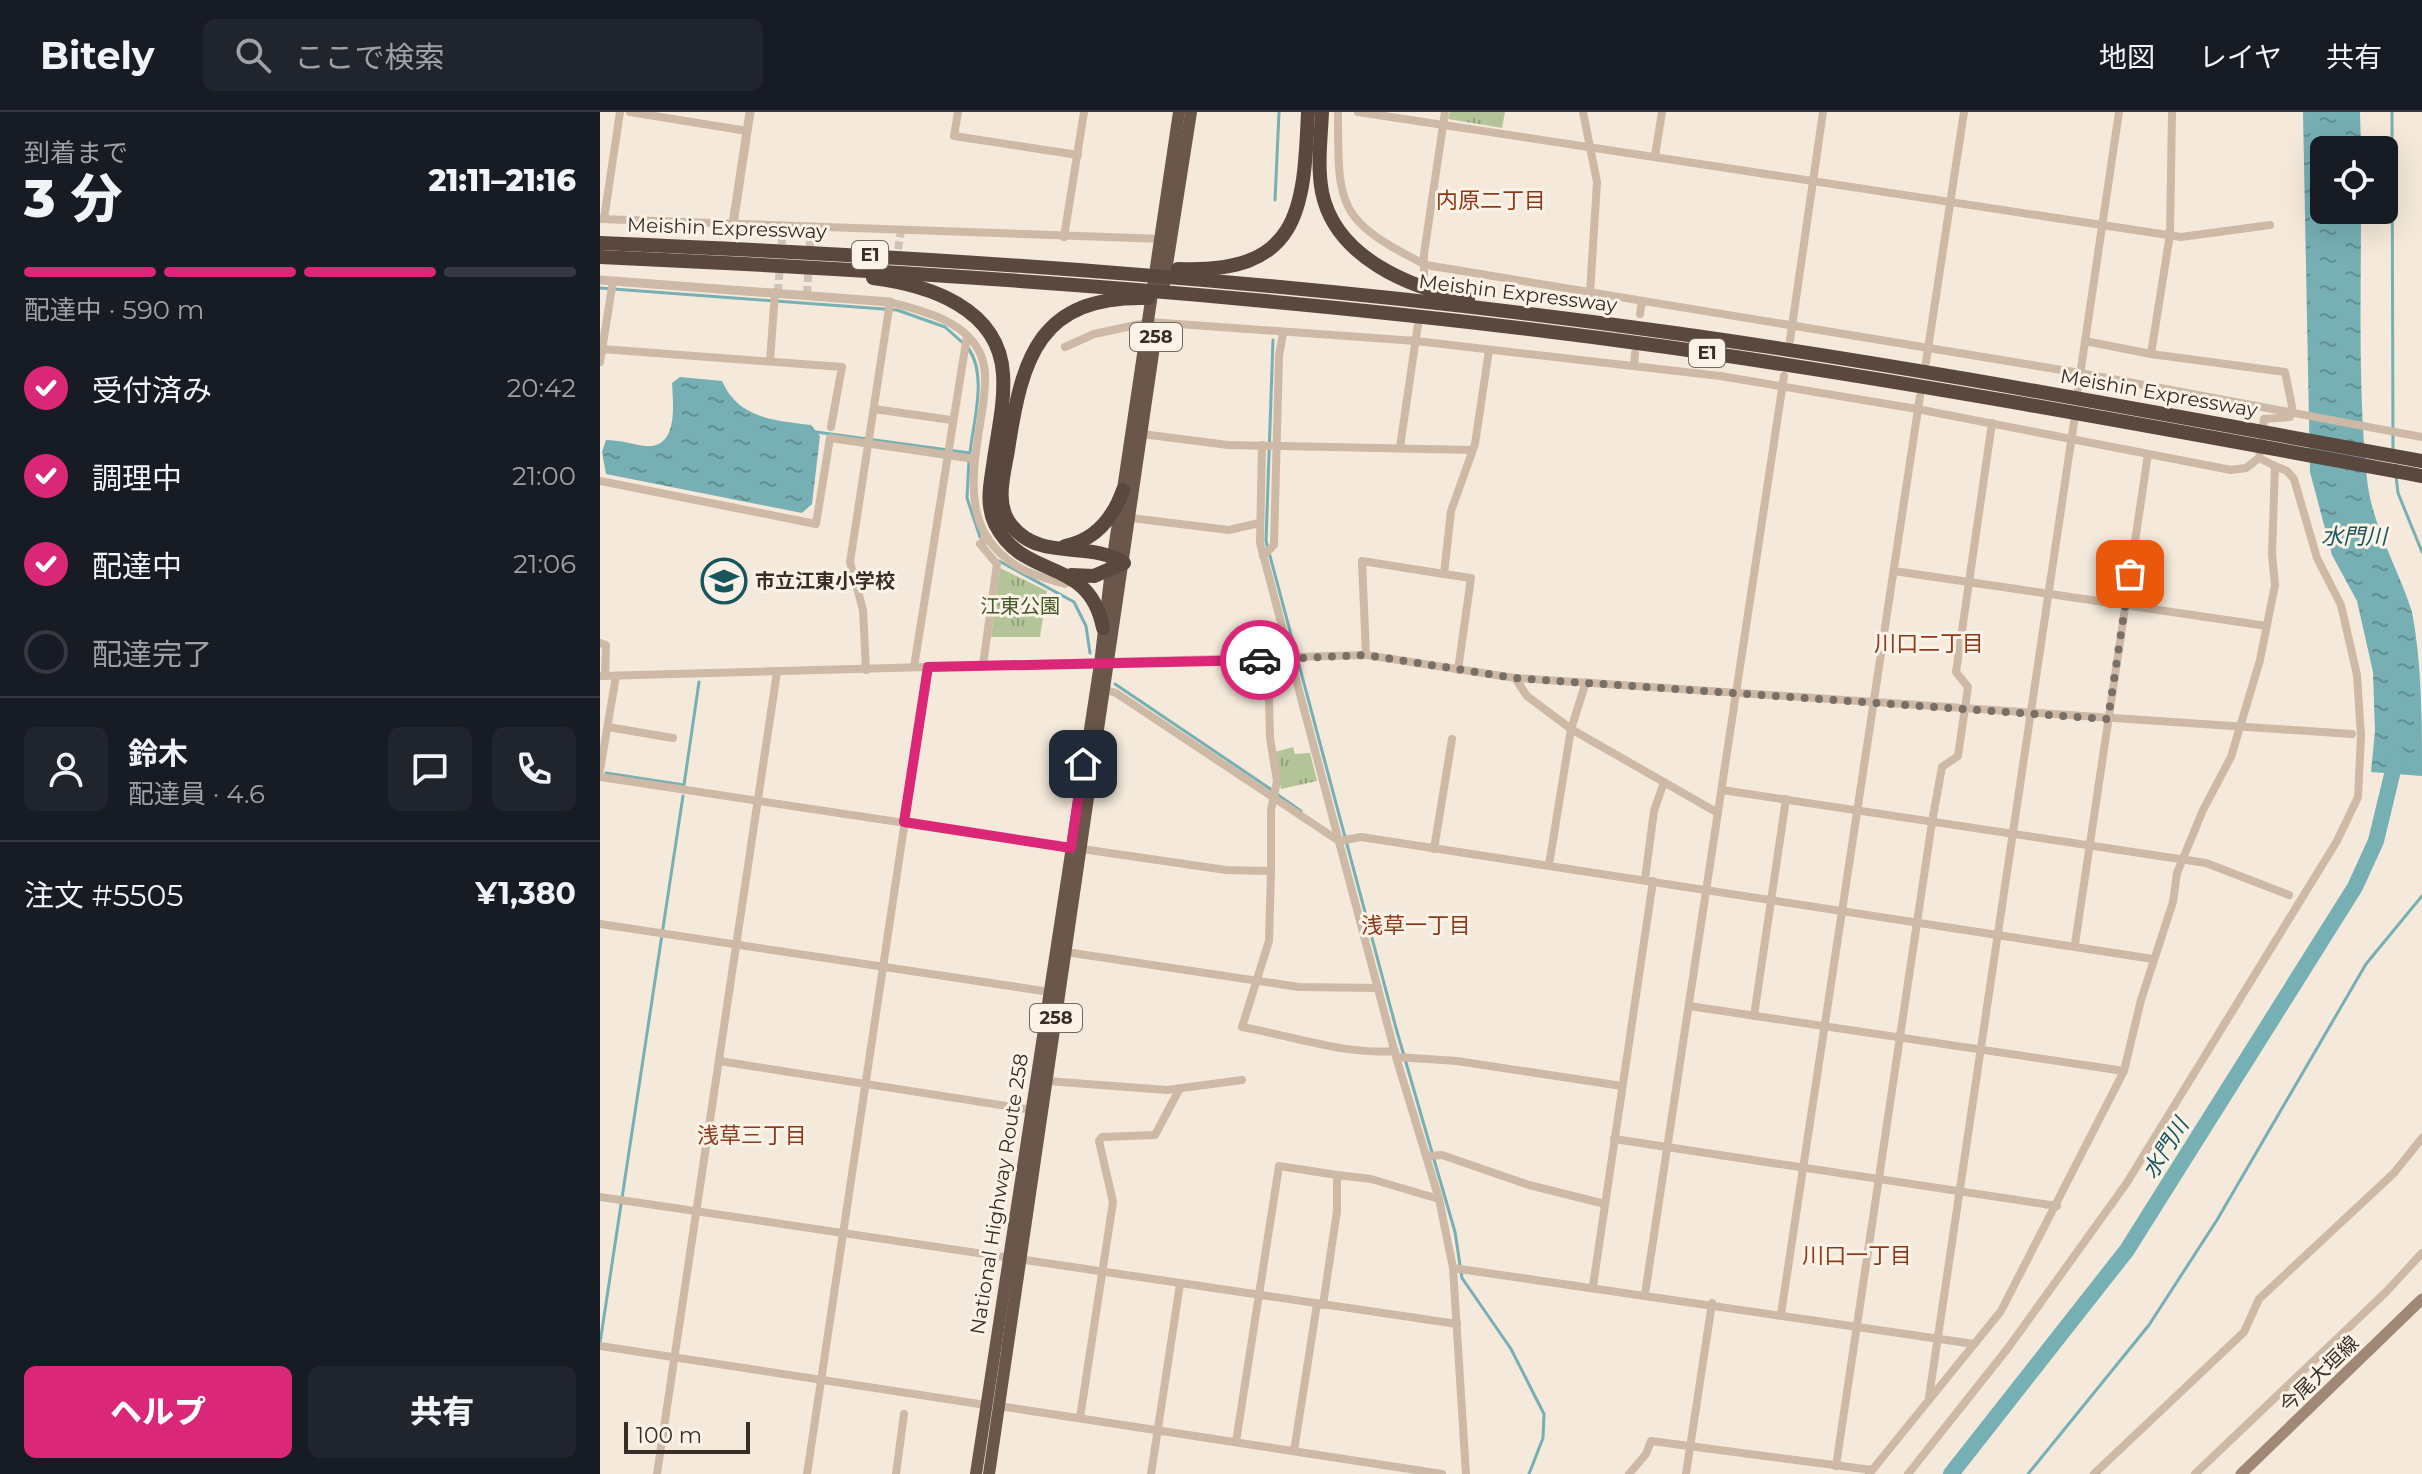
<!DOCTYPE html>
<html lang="ja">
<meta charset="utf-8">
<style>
body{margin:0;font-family:Montserrat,"Noto Sans JP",sans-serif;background:#20242c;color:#f1f3f6;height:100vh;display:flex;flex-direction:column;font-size:30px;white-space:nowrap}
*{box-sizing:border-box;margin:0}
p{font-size:26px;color:#9ea1a6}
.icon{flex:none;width:44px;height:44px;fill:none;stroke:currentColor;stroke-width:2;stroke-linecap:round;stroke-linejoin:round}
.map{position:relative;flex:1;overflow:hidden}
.side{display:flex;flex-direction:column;background:#171b24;width:600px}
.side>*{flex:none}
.controls{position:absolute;left:1710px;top:24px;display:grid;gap:16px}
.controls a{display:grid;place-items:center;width:88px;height:88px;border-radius:12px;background:#171b24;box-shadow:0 8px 32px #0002;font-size:40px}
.scale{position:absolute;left:24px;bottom:20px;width:126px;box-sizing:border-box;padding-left:8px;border:4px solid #382d27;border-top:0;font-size:22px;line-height:28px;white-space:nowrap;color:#382d27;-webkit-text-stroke:6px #fbf3e7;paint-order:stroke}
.pin{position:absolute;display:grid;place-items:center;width:68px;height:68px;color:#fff;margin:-34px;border-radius:16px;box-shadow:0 4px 12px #0006}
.courier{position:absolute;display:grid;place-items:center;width:80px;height:80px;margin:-40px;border:6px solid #db2777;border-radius:50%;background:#fff;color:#222;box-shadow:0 2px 10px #0007}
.overview em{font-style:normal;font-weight:800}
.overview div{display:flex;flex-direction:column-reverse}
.overview{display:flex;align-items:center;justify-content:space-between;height:136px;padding:0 24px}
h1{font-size:52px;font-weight:800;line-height:60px}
.bar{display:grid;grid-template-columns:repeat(4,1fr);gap:12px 8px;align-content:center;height:96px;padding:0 24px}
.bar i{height:10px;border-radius:6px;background:#363941}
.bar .on{background:#db2777}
.bar p{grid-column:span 4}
.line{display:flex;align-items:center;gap:20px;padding:0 24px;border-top:2px solid #363941}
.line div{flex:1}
.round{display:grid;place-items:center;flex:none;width:84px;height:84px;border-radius:12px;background:#20242c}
ol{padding:0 24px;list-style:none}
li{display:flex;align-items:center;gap:24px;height:88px}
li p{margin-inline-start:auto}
li .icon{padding:8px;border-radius:50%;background:#db2777;color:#fff;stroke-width:4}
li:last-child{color:#9ea1a6}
li i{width:44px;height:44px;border:4px solid #363941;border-radius:50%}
.cta{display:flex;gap:16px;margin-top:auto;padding:16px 24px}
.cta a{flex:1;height:92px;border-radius:12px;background:#db2777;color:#fff;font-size:32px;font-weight:800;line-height:92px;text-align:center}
.cta a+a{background:#20242c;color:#f1f3f6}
header{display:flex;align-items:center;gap:48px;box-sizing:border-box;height:112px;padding:0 40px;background:#171b24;border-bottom:2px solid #363941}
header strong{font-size:38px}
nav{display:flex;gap:44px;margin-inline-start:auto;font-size:28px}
.search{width:560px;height:72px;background:#20242c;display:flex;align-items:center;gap:20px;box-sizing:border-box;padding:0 28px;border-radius:12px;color:#9ea1a6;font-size:30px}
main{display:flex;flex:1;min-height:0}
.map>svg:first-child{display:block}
.grass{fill:url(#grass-tufts)}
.water{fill:url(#water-ripples)}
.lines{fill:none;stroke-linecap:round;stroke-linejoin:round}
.stream{stroke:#76afb4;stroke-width:3}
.river{stroke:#76afb4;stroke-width:16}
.minor-tunnel{stroke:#cec3b6;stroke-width:8;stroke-dasharray:8 4;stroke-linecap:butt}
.minor{stroke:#cdb9a5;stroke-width:8}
.tertiary{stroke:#cdb9a5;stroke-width:9}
.secondary{stroke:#a18776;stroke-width:11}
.trunk{stroke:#6a564a;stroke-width:12}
.motorway{stroke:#5a473d;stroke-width:14}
.done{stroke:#7a6f66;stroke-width:8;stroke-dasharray:0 14.4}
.route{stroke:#db2777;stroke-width:10}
.labels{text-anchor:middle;stroke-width:6;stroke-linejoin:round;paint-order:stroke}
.shield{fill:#fbf3e7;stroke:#726861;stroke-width:2}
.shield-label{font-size:18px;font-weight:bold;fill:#382d27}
.street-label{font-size:20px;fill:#382d27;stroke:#fbf3e7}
.poi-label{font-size:20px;font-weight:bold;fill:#382d27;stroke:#fbf3e7;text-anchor:start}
.park-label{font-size:20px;fill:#455928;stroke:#fbf3e7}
.neighbourhood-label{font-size:22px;fill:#8e3919;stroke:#fbf3e7}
.water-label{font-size:22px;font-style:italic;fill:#18565d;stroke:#fbf3e7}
</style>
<header>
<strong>Bitely</strong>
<div class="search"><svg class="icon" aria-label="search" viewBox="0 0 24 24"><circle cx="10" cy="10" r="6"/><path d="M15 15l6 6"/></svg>ここで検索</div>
<nav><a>地図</a><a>レイヤ</a><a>共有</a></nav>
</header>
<main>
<section class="side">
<div class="overview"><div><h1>3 分</h1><p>到着まで</p></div><em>21:11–21:16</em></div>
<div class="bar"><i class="on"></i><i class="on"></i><i class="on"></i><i></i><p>配達中 · 590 m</p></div>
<ol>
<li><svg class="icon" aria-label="check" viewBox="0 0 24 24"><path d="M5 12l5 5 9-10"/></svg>受付済み<p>20:42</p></li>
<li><svg class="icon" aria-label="check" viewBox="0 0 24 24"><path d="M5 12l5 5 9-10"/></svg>調理中<p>21:00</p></li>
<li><svg class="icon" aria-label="check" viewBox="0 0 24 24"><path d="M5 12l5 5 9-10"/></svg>配達中<p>21:06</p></li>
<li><i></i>配達完了</li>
</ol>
<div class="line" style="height:144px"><a class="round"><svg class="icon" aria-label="person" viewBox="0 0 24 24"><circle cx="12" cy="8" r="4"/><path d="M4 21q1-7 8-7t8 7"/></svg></a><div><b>鈴木</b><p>配達員 · 4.6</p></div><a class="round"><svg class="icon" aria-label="chat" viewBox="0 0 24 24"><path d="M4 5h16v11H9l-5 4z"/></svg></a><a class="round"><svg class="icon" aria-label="phone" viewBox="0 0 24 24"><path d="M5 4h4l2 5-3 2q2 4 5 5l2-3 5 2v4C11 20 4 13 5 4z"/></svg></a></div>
<div class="line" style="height:104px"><div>注文 #5505</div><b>¥1,380</b></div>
<div class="cta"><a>ヘルプ</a><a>共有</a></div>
</section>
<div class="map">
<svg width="1822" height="1362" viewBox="0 0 1822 1362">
<defs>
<pattern id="grass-tufts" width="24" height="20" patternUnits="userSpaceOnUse" patternTransform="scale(2)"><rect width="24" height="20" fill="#b4c499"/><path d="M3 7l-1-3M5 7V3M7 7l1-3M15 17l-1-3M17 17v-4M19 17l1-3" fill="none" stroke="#93a07d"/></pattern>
<pattern id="water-ripples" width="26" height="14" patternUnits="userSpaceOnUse" patternTransform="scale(2)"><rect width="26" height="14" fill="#76afb4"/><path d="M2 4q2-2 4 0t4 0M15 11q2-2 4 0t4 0" fill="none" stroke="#628f92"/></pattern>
</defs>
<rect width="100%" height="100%" fill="#f4e9da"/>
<g class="grass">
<path d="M850,0H905L902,16L848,7Z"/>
<path d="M400,456L447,479L440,525H391Z"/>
<path d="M693,635L695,642L710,641L717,669L681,677L675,640Z"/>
</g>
<g class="water">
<path d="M1703,0H1760L1761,38H1724V98H1761C1761,187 1758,278 1767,367C1772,415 1798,455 1812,500C1822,552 1822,610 1822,664L1771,660L1775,619L1773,560L1757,489L1732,443L1710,360Z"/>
<path d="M80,265L122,269C139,307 174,308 211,313L220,324L212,392L202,401L6,362L2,340L6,328C19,328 32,332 45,334C79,337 73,292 72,271Z"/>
</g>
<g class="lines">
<g class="stream">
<path d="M1792,0L1793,340"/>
<path d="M675,88L679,0"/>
<path d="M0,176L297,198L345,215L363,231"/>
<path d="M673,228L666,429L796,916L855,1120L862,1166L911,1237L944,1302L943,1326L929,1362"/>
<path d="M216,320L370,341C373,310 388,263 368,236"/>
<path d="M369,347L367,386L380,425"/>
<path d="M1796,364L1798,381L1822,440"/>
<path d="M399,449L474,490L486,514L490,541"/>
<path d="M515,572L672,678"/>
<path d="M6,661L84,673L99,570"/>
<path d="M678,683L701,699"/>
<path d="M0,1231L83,684"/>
<path d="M1428,1362L1549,1213L1617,1108L1766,852L1822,784"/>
</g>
<path class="river" d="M1351,1362L1527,1138L1755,775L1776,729L1797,642"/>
<g class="minor-tunnel">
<path d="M296,149L301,119"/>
<path d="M178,180L183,114"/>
<path d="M207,182L211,115"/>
</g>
<g class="minor">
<path d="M30,0L147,19"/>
<path d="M358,0L354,24L478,43"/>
<path d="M738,0C738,96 737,108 826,153L1480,261L1822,325"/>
<path d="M758,0L1581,125L1670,113"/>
<path d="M983,0L997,70L990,181"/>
<path d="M1055,44L1062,0"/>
<path d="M0,107L563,127"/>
<path d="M4,107L20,0"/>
<path d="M464,125L484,0"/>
<path d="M824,167V142L845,0"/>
<path d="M1040,202L1042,189"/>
<path d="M1190,228L1223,0"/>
<path d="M1485,229L1551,242L1570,122L1572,0"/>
<path d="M465,235L494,222L550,210L816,229L1120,264L1317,297L1631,358L1646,356L1659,346L1664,307L1690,305L1692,294L1685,260L1551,242"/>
<path d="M2,237L242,255L231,315"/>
<path d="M170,249L175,180"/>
<path d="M0,250L13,169"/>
<path d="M1326,250L1364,0"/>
<path d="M1034,254L1035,241"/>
<path d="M1478,277L1519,0"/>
<path d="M274,297L351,308"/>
<path d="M542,322L628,333L872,338"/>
<path d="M662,333L660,431L796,945L839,1087L853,1156L866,1362"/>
<path d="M800,335L818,212"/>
<path d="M0,369L216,412L230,326L375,347"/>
<path d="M531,406L629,418L659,411"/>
<path d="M663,444L674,433L679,244L683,221"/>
<path d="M1294,459L1667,514"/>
<path d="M0,531L6,533L5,564"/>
<path d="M766,543L762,449L844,462"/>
<path d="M383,553L397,452L380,432L388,427"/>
<path d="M314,555L367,224"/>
<path d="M266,558L263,498L250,450L290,190C321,199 362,207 379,239C388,256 385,276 383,293C374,355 355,422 424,458C436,464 452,468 465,472"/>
<path d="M858,558L871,466L844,462L851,399L875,332L889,238"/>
<path d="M0,564L766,543L915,566L1752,622"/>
<path d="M915,566L927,584L971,617L1118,701"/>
<path d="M506,578L516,581L739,729L761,725L1553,847"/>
<path d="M8,615L73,626"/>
<path d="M0,658L16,564"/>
<path d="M0,665L471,736"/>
<path d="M1122,678L1606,751L1689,783"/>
<path d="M482,737L626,758L671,759V698L677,669L670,626L668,547"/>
<path d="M834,737L852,627"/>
<path d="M949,753L971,617L986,570"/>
<path d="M671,759L669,829L642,915C692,924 745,943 795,939"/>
<path d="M1045,767L1054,699L1064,670"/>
<path d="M0,812L450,880"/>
<path d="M1475,832L1548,342"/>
<path d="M466,840L699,875L778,876"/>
<path d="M1089,894L1524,959"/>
<path d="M1154,904L1186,687"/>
<path d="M796,945L857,949L1022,974"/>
<path d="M119,949L432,998"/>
<path d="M447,969L567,978L642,968"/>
<path d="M1014,1027L1457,1094"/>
<path d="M827,1044L842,1043L929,1073L1005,1092"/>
<path d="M0,1085L857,1212"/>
<path d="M853,1156L1374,1232"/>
<path d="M993,1174L1053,769"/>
<path d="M1045,1182L1184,264"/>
<path d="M723,1193L737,1099V1063L771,1067L839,1087"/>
<path d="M1181,1202L1320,284"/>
<path d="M0,1234L386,1293"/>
<path d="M1329,1285L1474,310"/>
<path d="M399,1294L842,1362"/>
<path d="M480,1306L513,1090L499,1029L502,1025L555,1023L579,978"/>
<path d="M636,1330L679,1054L737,1063"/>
<path d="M694,1339L717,1192"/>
<path d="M1236,1354L1332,710L1342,655L1358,644L1368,575L1356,560L1392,311"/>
<path d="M57,1362L177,560"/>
<path d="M207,1362L328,555"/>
<path d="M296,1362L304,1302"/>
<path d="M551,1362L580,1172"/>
<path d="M1029,1362L1046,1342L1051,1329L1272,1358"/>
<path d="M1086,1362L1112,1191"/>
<path d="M1269,1362L1401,1199L1524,959L1541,888L1573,790L1577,761L1603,698L1631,645L1660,548L1675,473L1672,442L1675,354L1659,346"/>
<path d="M1308,1362L1408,1236L1526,1072L1737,729L1758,685L1761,624L1757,563L1741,493L1717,446L1694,367L1687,359L1675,354"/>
<path d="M1494,1362L1644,1220L1659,1187L1794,1061L1822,1026"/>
<path d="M1595,1362L1786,1180L1822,1141"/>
</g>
<g class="tertiary">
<path d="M133,112L150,0"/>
<path d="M0,168L290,190"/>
</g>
<path class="secondary" d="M1641,1362L1822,1187"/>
<g class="trunk">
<path d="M564,172L591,0"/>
<path d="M376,1362L500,552L511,458L579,0"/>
<path d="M389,1362L556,221"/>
</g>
<g class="motorway">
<path d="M722,0C721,26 717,54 722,80C735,145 809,176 868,187"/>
<path d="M0,131C357,146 713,170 1067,220C1320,255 1571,304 1822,349"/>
<path d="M0,145C357,161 713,186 1067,235C1320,271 1571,318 1822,364"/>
<path d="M578,157C699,162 704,100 708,0"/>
<path d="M273,166C329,173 399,196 403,262C405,290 398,319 394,347C391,369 385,391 395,412C424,470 489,443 503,516"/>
<path d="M465,434C496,428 513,406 523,378"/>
<path d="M471,463L494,464L524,451C490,428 441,450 412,414C394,393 404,362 408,338C422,245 439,183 548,186"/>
</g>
</g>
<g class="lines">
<path class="done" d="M660,548L766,543L915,566L1508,607L1530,462"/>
<path class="route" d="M483,652L471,736L304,710L328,555L660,548"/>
</g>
<defs>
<g id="school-ring" transform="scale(2.3)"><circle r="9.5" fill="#fbf3e7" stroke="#18565d" stroke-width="1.5"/><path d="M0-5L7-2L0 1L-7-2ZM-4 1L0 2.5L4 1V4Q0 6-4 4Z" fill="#18565d"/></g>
</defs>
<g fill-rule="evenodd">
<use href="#school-ring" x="124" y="469"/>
</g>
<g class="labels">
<g class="shield">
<rect x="252" y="129" width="36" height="28" rx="6"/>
<rect x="530" y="211" width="52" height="28" rx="6"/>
<rect x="1089" y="227" width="36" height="28" rx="6"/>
<rect x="430" y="892" width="52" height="28" rx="6"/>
</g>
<g class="shield-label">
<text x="270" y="149">E1</text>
<text x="556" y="231">258</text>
<text x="1107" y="247">E1</text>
<text x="456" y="912">258</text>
</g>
<g class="street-label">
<text transform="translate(127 116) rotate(2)" y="7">Meishin Expressway</text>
<text transform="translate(918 181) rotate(7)" y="7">Meishin Expressway</text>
<text transform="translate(1559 281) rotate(10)" y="7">Meishin Expressway</text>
<text transform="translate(399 1082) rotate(-81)" y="7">National Highway Route 258</text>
<text transform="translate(1719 1262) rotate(-44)" y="7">今尾大垣線</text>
</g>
<g class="poi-label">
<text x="155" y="476">市立江東小学校</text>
</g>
<g class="park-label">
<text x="420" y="501">江東公園</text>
</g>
<g class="neighbourhood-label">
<text x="891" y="96">内原二丁目</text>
<text x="1329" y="539">川口二丁目</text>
<text x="816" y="821">浅草一丁目</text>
<text x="152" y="1031">浅草三丁目</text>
<text x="1257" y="1151">川口一丁目</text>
</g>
<g class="water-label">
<text x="1754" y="432">水門川</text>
<text transform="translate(1565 1036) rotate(-58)" y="8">水門川</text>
</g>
</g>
</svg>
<div class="controls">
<a><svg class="icon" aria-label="locate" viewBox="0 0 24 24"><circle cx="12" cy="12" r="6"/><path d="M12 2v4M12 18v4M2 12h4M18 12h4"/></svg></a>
</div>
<div class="scale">100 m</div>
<div class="pin" style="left:1530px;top:462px;background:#ea580c"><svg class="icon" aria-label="bag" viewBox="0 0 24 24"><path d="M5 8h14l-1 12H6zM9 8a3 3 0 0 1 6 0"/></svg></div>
<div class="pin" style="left:483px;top:652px;background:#1f2937"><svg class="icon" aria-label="home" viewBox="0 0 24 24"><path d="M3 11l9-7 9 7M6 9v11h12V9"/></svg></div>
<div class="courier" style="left:660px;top:548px"><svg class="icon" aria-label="car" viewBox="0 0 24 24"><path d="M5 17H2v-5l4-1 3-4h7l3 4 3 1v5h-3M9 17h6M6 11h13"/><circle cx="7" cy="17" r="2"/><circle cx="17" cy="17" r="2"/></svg></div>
</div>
</main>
